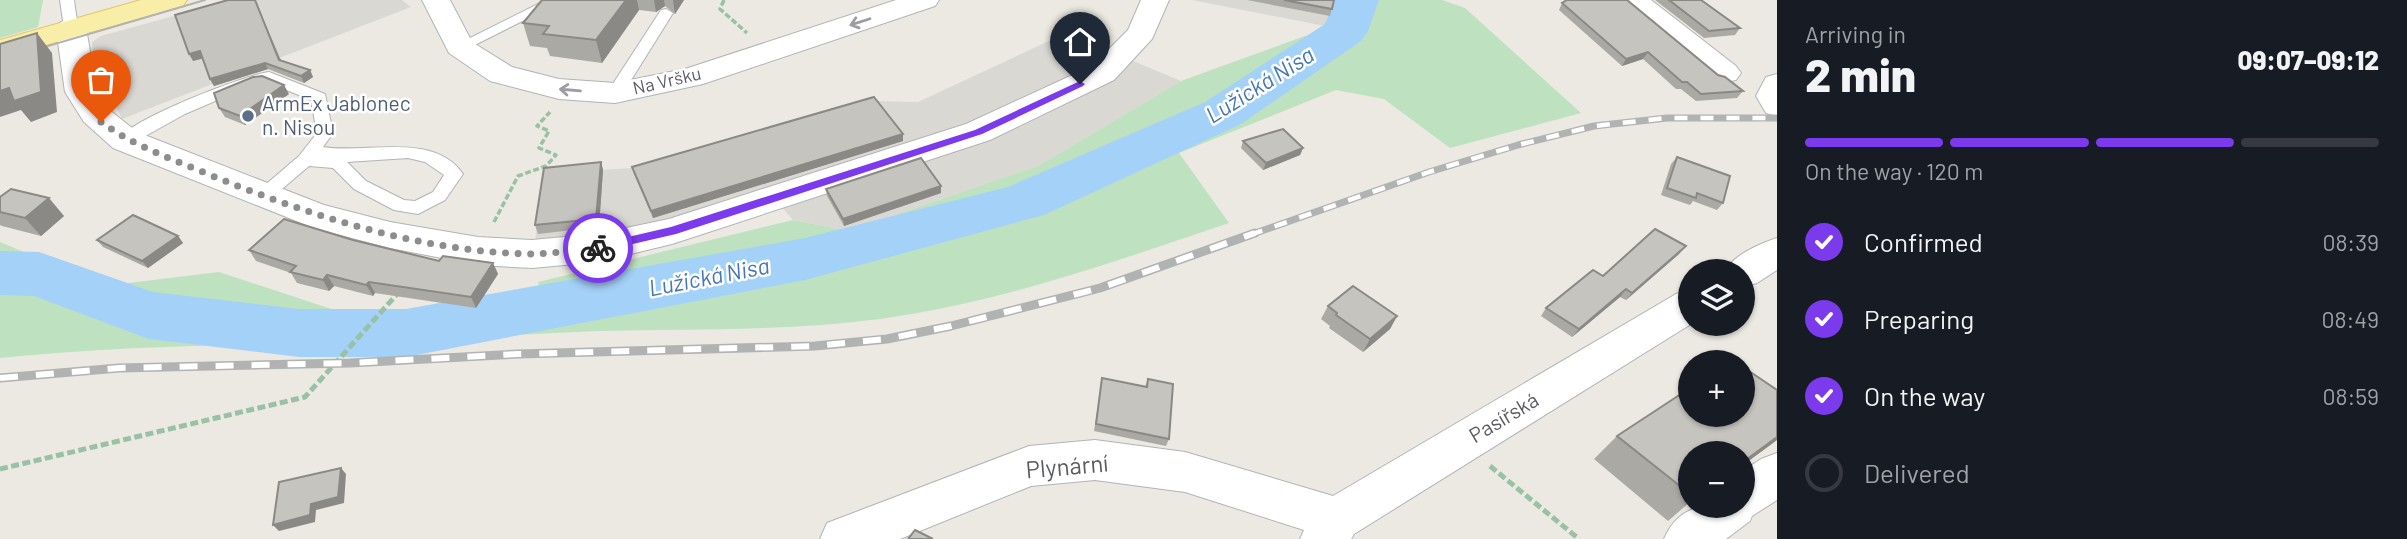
<!DOCTYPE html>
<meta charset="utf-8">
<style>
body{margin:0;font-family:Barlow,sans-serif;background:#20242c;color:#f1f3f6;height:100vh;display:flex;flex-direction:column;font-size:26px;white-space:nowrap}
*{box-sizing:border-box;margin:0}
p{font-size:23px;color:#9ea1a6}
.icon{flex:none;width:38px;height:38px;fill:none;stroke:currentColor;stroke-width:2;stroke-linecap:round;stroke-linejoin:round}
.map{position:relative;flex:1;overflow:hidden}
.sheet{display:flex;flex-direction:column;background:#171b24;width:630px}
.sheet>*{flex:none}
.fabs{position:absolute;left:1678px;top:259px;display:grid;gap:14px}
.fabs a{display:grid;place-items:center;width:77px;height:77px;border-radius:50%;background:#171b24;box-shadow:0 2px 5px #0004;font-size:35px}
.pin{position:absolute;display:grid;place-items:center;width:60px;height:60px;color:#fff;margin:-72px -30px;border-radius:50% 50% 50% 0;rotate:-45deg;box-shadow:0 0 7px #0007}
.pin .icon{rotate:45deg}
.courier{position:absolute;display:grid;place-items:center;width:70px;height:70px;margin:-35px;border:5px solid #7c3aed;border-radius:50%;background:#fff;color:#222;box-shadow:0 2px 9px #0007}
.summary em{font-style:normal;font-weight:800}
.summary div{display:flex;flex-direction:column-reverse}
.summary{display:flex;align-items:center;justify-content:space-between;height:119px;padding:0 28px}
h1{font-size:46px;font-weight:800;line-height:52px}
.bar{display:grid;grid-template-columns:repeat(4,1fr);gap:10px 7px;align-content:center;height:84px;padding:0 28px}
.bar i{height:9px;border-radius:5px;background:#363941}
.bar .on{background:#7c3aed}
.bar p{grid-column:span 4}
ol{padding:0 28px;list-style:none}
li{display:flex;align-items:center;gap:21px;height:77px}
li p{margin-inline-start:auto}
li .icon{padding:7px;border-radius:50%;background:#7c3aed;color:#fff;stroke-width:4}
li:last-child{color:#9ea1a6}
li i{width:38px;height:38px;border:4px solid #363941;border-radius:50%}
main{display:flex;flex:1;min-height:0}
.map>svg:first-child{display:block}
.industrial{fill:#dad8d3}
.green{fill:#bee1bf}
.lines{fill:none;stroke-linecap:round;stroke-linejoin:round}
.river{fill:#a4d1f8;fill-rule:evenodd}
.service-casing{stroke:#b1b3b7;stroke-width:2}
.minor-casing{stroke:#b1b3b7;stroke-width:2}
.primary-casing{stroke:#e6c45f;stroke-width:2}
.path-far1{stroke:#99c1a5;stroke-width:3.5;stroke-dasharray:6 2.5;stroke-linecap:butt}
.path{stroke:#99c1a5;stroke-width:5;stroke-dasharray:8 3.5;stroke-linecap:butt}
.service{fill:#fff;fill-rule:evenodd}
.minor{fill:#fff;fill-rule:evenodd}
.primary{fill:#f8eea8;fill-rule:evenodd}
.tram{stroke:#b1b2b2;stroke-width:2}
.rail-far1-casing{stroke:#b1b2b2;stroke-width:7}
.rail-casing{stroke:#b1b2b2;stroke-width:9}
.rail-far1{stroke:#fff;stroke-width:4.5;stroke-dasharray:13;stroke-linecap:butt}
.rail{stroke:#fff;stroke-width:6;stroke-dasharray:18;stroke-linecap:butt}
.wall{fill:#aaa9a3}
.shaded-wall{fill:#8b8985}
.building{fill:#c6c4be;stroke:#8b8985;stroke-width:2}
.oneway{stroke:#9b9da0}
.route{fill:#7c3aed}
.done{stroke:#8c8d8d;stroke-width:7;stroke-dasharray:0 12.6}
.service-dot{fill:#5c6f8a;stroke:#fff;stroke-width:2.5}
.labels{text-anchor:middle;stroke-width:5;stroke-linejoin:round;paint-order:stroke}
.far-street-label{font-size:18px;fill:#595c60;stroke:#fff}
.service-label{font-size:21px;fill:#4e5e75;stroke:#fff;text-anchor:start}
.street-label{font-size:21px;fill:#595c60;stroke:#fff}
.water-label{font-size:23px;font-style:italic;fill:#4677b0;stroke:#fff}
.near-street-label{font-size:24px;fill:#595c60;stroke:#fff}
</style>
<main>
<div class="map">
<svg width="1777" height="539" viewBox="0 0 1777 539">
<rect width="100%" height="100%" fill="#ebe9e1"/>
<g class="industrial">
<path d="M232,0H402L411,7L122,119L94,60L92,42L101,36Z"/>
<path d="M1192,0H1343L1336,21L1330,27Z"/>
<path d="M1066,33L1181,81L1038,166L848,231L793,220L774,198L672,231L535,243L542,174L632,168L875,101L918,102Z"/>
</g>
<g class="green">
<path d="M0,0H43L38,27L0,38Z"/>
<path d="M1343,0H1442L1465,8L1581,113L1450,148L1384,99L1336,90L1179,153L1229,223C1116,261 1000,303 880,319C788,331 693,329 599,331C518,334 437,341 356,342C237,345 118,346 0,358V242L104,286L219,272L377,324L541,298L538,282L793,220L848,231L1038,166L1181,81L1330,27L1336,21Z"/>
</g>
<g class="lines">
<path class="river" d="M1335,0H1379L1368,31L1361,41L1241,124L1044,215L805,280L406,357H299L149,339L34,296L0,295V251L39,252L153,292L299,309H406L805,238L1008,187L1205,102L1325,24Z"/>
<g class="service-casing">
<g id="service">
<path d="M60,0H74L78,28L76,31L71,32L64,28Z"/>
<path d="M546,0H564L465,50L460,52L452,47Z"/>
<path d="M666,9L673,13L623,93L621,96H609L607,93L661,10Z"/>
<path d="M269,72L325,94L333,133L323,147C366,154 434,131 463,174L445,200L418,214L394,210L354,189L333,168L309,166L269,200H257L254,196L257,192L299,156L317,133L311,100L267,82L257,83L185,114L131,144H119L117,140C132,119 241,76 269,72ZM408,158L425,162L444,175L433,192L415,201L404,200L366,181L347,162Z"/>
</g>
</g>
<g class="minor-casing">
<g id="minor">
<path d="M422,0H450L472,42L512,67L559,79L615,83L685,69L896,0H939L935,6L703,84L615,103L559,99L490,81L449,53Z"/>
<path d="M1141,0H1169L1152,39L1114,80L990,140L672,244L597,262L532,268L478,265L390,248L314,228L113,148L84,122L65,92L56,28L61,22L71,19L81,22L86,28L97,92L107,108L137,132L324,205L390,222L478,237L532,240L597,234L669,219L966,124L1092,66L1128,30Z"/>
<path d="M1619,0H1651L1736,66L1741,73L1736,80L1725,82L1714,80Z"/>
<path d="M1777,74V116L1766,113L1756,96L1766,77Z"/>
<path d="M1777,238V270L1757,283L1743,287V271H1725C1734,255 1759,244 1777,238Z"/>
<path d="M1690,290L1691,324L1354,534L1351,539H1300L1304,530L1185,492L1095,480L1031,486L900,539H820L827,523L1029,446L1095,440L1185,452L1333,496L1676,294Z"/>
<path d="M1777,453V500L1752,516L1750,521L1726,539H1664C1681,501 1707,506 1743,506V471L1761,459Z"/>
</g>
</g>
<g class="primary-casing">
<path id="primary" d="M141,0H187L183,6L0,58V40Z"/>
</g>
<g class="path-far1">
<path d="M724,0L720,9L747,33"/>
<path d="M494,222L518,176L546,166L556,155L539,148L549,131L537,126L550,112"/>
</g>
<g class="path">
<path d="M1490,466L1579,539"/>
<path d="M0,469L305,397L399,292"/>
</g>
<use href="#service" class="service"/>
<use href="#minor" class="minor"/>
<use href="#primary" class="primary"/>
<path class="tram" d="M0,60L205,0"/>
<g class="rail-far1-casing">
<path id="rail-far1" d="M1250,235L1429,172L1518,145L1594,126L1667,118H1777"/>
</g>
<g class="rail-casing">
<path id="rail" d="M0,378L119,368L350,363L518,354L815,346L887,339L951,326L1100,288L1255,233"/>
</g>
<use href="#rail-far1" class="rail-far1"/>
<use href="#rail" class="rail"/>
</g>
<g class="wall">
<path d="M228,0H255L281,60L310,70L313,77L304,83L268,69L214,86L210,79L203,58L193,61Z"/>
<path d="M542,0H684L675,14L665,6L656,12L639,10L602,63L550,56L547,48L530,46L523,23Z"/>
<path d="M1247,0H1334L1330,16Z"/>
<path d="M1655,0H1701L1740,28L1735,35L1704,38Z"/>
<path d="M1562,3L1718,75L1743,91L1737,98L1696,101L1681,89H1676L1643,59L1622,66L1559,10Z"/>
<path d="M289,94L245,125L225,117L219,108Z"/>
<path d="M903,134V141L653,218L634,174L632,167Z"/>
<path d="M1243,141L1303,148L1300,155L1263,170L1241,148Z"/>
<path d="M1677,157L1723,203L1717,210L1693,201L1690,205L1661,195L1671,164Z"/>
<path d="M601,162L603,170L599,227L538,234L535,225Z"/>
<path d="M941,186V193L844,226L827,196L826,189Z"/>
<path d="M0,197L64,216L41,236L2,226L0,225Z"/>
<path d="M178,236L183,243L148,268L103,247L97,240Z"/>
<path d="M353,240L439,261L493,263L498,274L476,308L375,293L373,296L334,286L329,291L297,283L291,273L256,261L249,250Z"/>
<path d="M1679,254L1626,300L1620,297L1572,337L1541,316L1546,308L1603,276Z"/>
<path d="M1328,306L1397,316L1390,329L1363,352L1329,328L1330,326L1321,319Z"/>
<path d="M1102,378L1145,387L1148,379L1169,439L1166,446L1094,431Z"/>
<path d="M1777,390V440L1743,465L1690,453V502L1668,521L1594,459L1617,436Z"/>
</g>
<g class="shaded-wall">
<path d="M255,0L283,67L279,60Z"/>
<path d="M626,0H637L639,10L602,63L596,40Z"/>
<path d="M654,0H664L665,6L656,12Z"/>
<path d="M673,0H684L675,14Z"/>
<path d="M37,33L52,53L57,112L31,122L21,110L0,117V91L9,88Z"/>
<path d="M200,51L205,58L193,61L189,54Z"/>
<path d="M1648,52L1643,59L1622,66L1626,59Z"/>
<path d="M265,63L268,69L214,86L210,79Z"/>
<path d="M310,70L313,77L304,83L301,76Z"/>
<path d="M284,85L289,94L245,125L240,116Z"/>
<path d="M903,134V141L653,218L651,211Z"/>
<path d="M1303,148L1300,155L1263,170L1266,163Z"/>
<path d="M601,162L603,170L599,227L596,219Z"/>
<path d="M941,186V193L844,226L843,219Z"/>
<path d="M49,198L64,216L41,236L25,218Z"/>
<path d="M178,236L183,243L148,268L142,261Z"/>
<path d="M1686,246L1679,254L1626,300L1632,293Z"/>
<path d="M493,263L498,274L476,308L471,297Z"/>
<path d="M327,275L334,286L329,291L323,280Z"/>
<path d="M369,282L375,293L373,296L366,285Z"/>
<path d="M1626,289L1620,297L1572,337L1579,329Z"/>
<path d="M1397,316L1390,329L1363,352L1370,339Z"/>
<path d="M1777,437V440L1743,465V462Z"/>
<path d="M341,468L346,474L344,503L316,510L315,522L279,531L273,525Z"/>
</g>
<g class="building">
<path d="M228,0H255L279,60L310,70L301,76L265,63L210,79L200,51L189,54L175,15Z"/>
<path d="M542,0H626L596,40L543,34L549,26L523,23Z"/>
<path d="M1284,0H1334L1332,9Z"/>
<path d="M1567,0H1627L1718,75L1725,77L1743,91L1701,94L1687,82H1682L1648,52L1626,59L1562,3Z"/>
<path d="M1669,0H1701L1740,28L1709,31Z"/>
<path d="M37,33L41,92L14,101L9,88L0,91V44Z"/>
<path d="M262,76L284,85L240,116L219,108L214,93L253,77Z"/>
<path d="M874,97L903,134L651,211L632,167Z"/>
<path d="M1283,129L1303,148L1266,163L1243,141Z"/>
<path d="M1677,157L1730,176L1723,203L1697,193L1696,198L1667,188Z"/>
<path d="M921,158L941,186L843,219L826,189Z"/>
<path d="M601,162L596,219L535,225L544,168Z"/>
<path d="M11,189L49,198L25,218L0,212V197Z"/>
<path d="M133,215L178,236L142,261L97,240Z"/>
<path d="M284,219L353,240L439,261L443,256L493,263L471,297L369,282L366,285L327,275L323,280L290,272L296,266L249,250Z"/>
<path d="M1655,229L1686,246L1632,293L1626,289L1579,329L1546,308L1593,270L1603,276Z"/>
<path d="M1353,286L1397,316L1370,339L1336,315L1337,313L1328,306Z"/>
<path d="M1743,367L1777,390V437L1743,462V453H1690V494L1617,436L1690,388V415H1743Z"/>
<path d="M1102,378L1147,387L1148,379L1173,384L1169,439L1096,424Z"/>
<path d="M341,468L338,497L311,504L310,515L273,525L279,482Z"/>
<path d="M915,530L933,539H908Z"/>
</g>
<defs><path id="oneway-shaft" d="M-6 0H5M1.5-3L5.5 0L1.5 3" fill="none" stroke-width="1.6" stroke-linecap="round" stroke-linejoin="round" transform="scale(1.75)"/></defs>
<g class="oneway">
<use href="#oneway-shaft" transform="translate(860 22) rotate(162)"/>
<use href="#oneway-shaft" transform="translate(570 90) rotate(-175)"/>
</g>
<path class="route" d="M1080,81L1085,84L1083,86L982,134L676,234L598,252L592,248L598,244L671,227L975,130Z"/>
<g class="lines">
<path class="done" d="M101,122C134,146 172,159 210,175C312,216 418,251 529,254C551,254 575,250 598,248"/>
</g>
<circle class="service-dot" cx="248" cy="116" r="7"/>
<g class="labels">
<g class="far-street-label">
<text transform="translate(667 81) rotate(-13)" y="6">Na Vršku</text>
</g>
<g class="service-label">
<text x="262" y="111">ArmEx Jablonec<tspan x="262" dy="24">n. Nisou</tspan></text>
</g>
<g class="street-label">
<text transform="translate(1504 418) rotate(-31)" y="7">Pasířská</text>
</g>
<g class="water-label">
<text transform="translate(1260 85) rotate(-32)" y="8">Lužická Nisa</text>
<text transform="translate(709 277) rotate(-11)" y="8">Lužická Nisa</text>
</g>
<g class="near-street-label">
<text transform="translate(1067 467) rotate(-5)" y="8">Plynární</text>
</g>
</g>
</svg>
<div class="fabs">
<a><svg class="icon" aria-label="layers" viewBox="0 0 24 24"><path d="M12 4l9 5-9 5-9-5zM3 14l9 5 9-5"/></svg></a>
<a>+</a>
<a>−</a>
</div>
<div class="pin" style="left:101px;top:122px;background:#ea580c"><svg class="icon" aria-label="bag" viewBox="0 0 24 24"><path d="M5 8h14l-1 12H6zM9 8a3 3 0 0 1 6 0"/></svg></div>
<div class="pin" style="left:1080px;top:84px;background:#1f2937"><svg class="icon" aria-label="home" viewBox="0 0 24 24"><path d="M3 11l9-7 9 7M6 9v11h12V9"/></svg></div>
<div class="courier" style="left:598px;top:248px"><svg class="icon" aria-label="bike" viewBox="0 0 24 24"><circle cx="6" cy="16" r="4"/><circle cx="18" cy="16" r="4"/><path d="M6 16l4-8h5l3 8M10 8l3 8H6M13 5h3"/></svg></div>
</div>
<section class="sheet">
<div class="summary"><div><h1>2 min</h1><p>Arriving in</p></div><em>09:07–09:12</em></div>
<div class="bar"><i class="on"></i><i class="on"></i><i class="on"></i><i></i><p>On the way · 120 m</p></div>
<ol>
<li><svg class="icon" aria-label="check" viewBox="0 0 24 24"><path d="M5 12l5 5 9-10"/></svg>Confirmed<p>08:39</p></li>
<li><svg class="icon" aria-label="check" viewBox="0 0 24 24"><path d="M5 12l5 5 9-10"/></svg>Preparing<p>08:49</p></li>
<li><svg class="icon" aria-label="check" viewBox="0 0 24 24"><path d="M5 12l5 5 9-10"/></svg>On the way<p>08:59</p></li>
<li><i></i>Delivered</li>
</ol>
</section>
</main>
